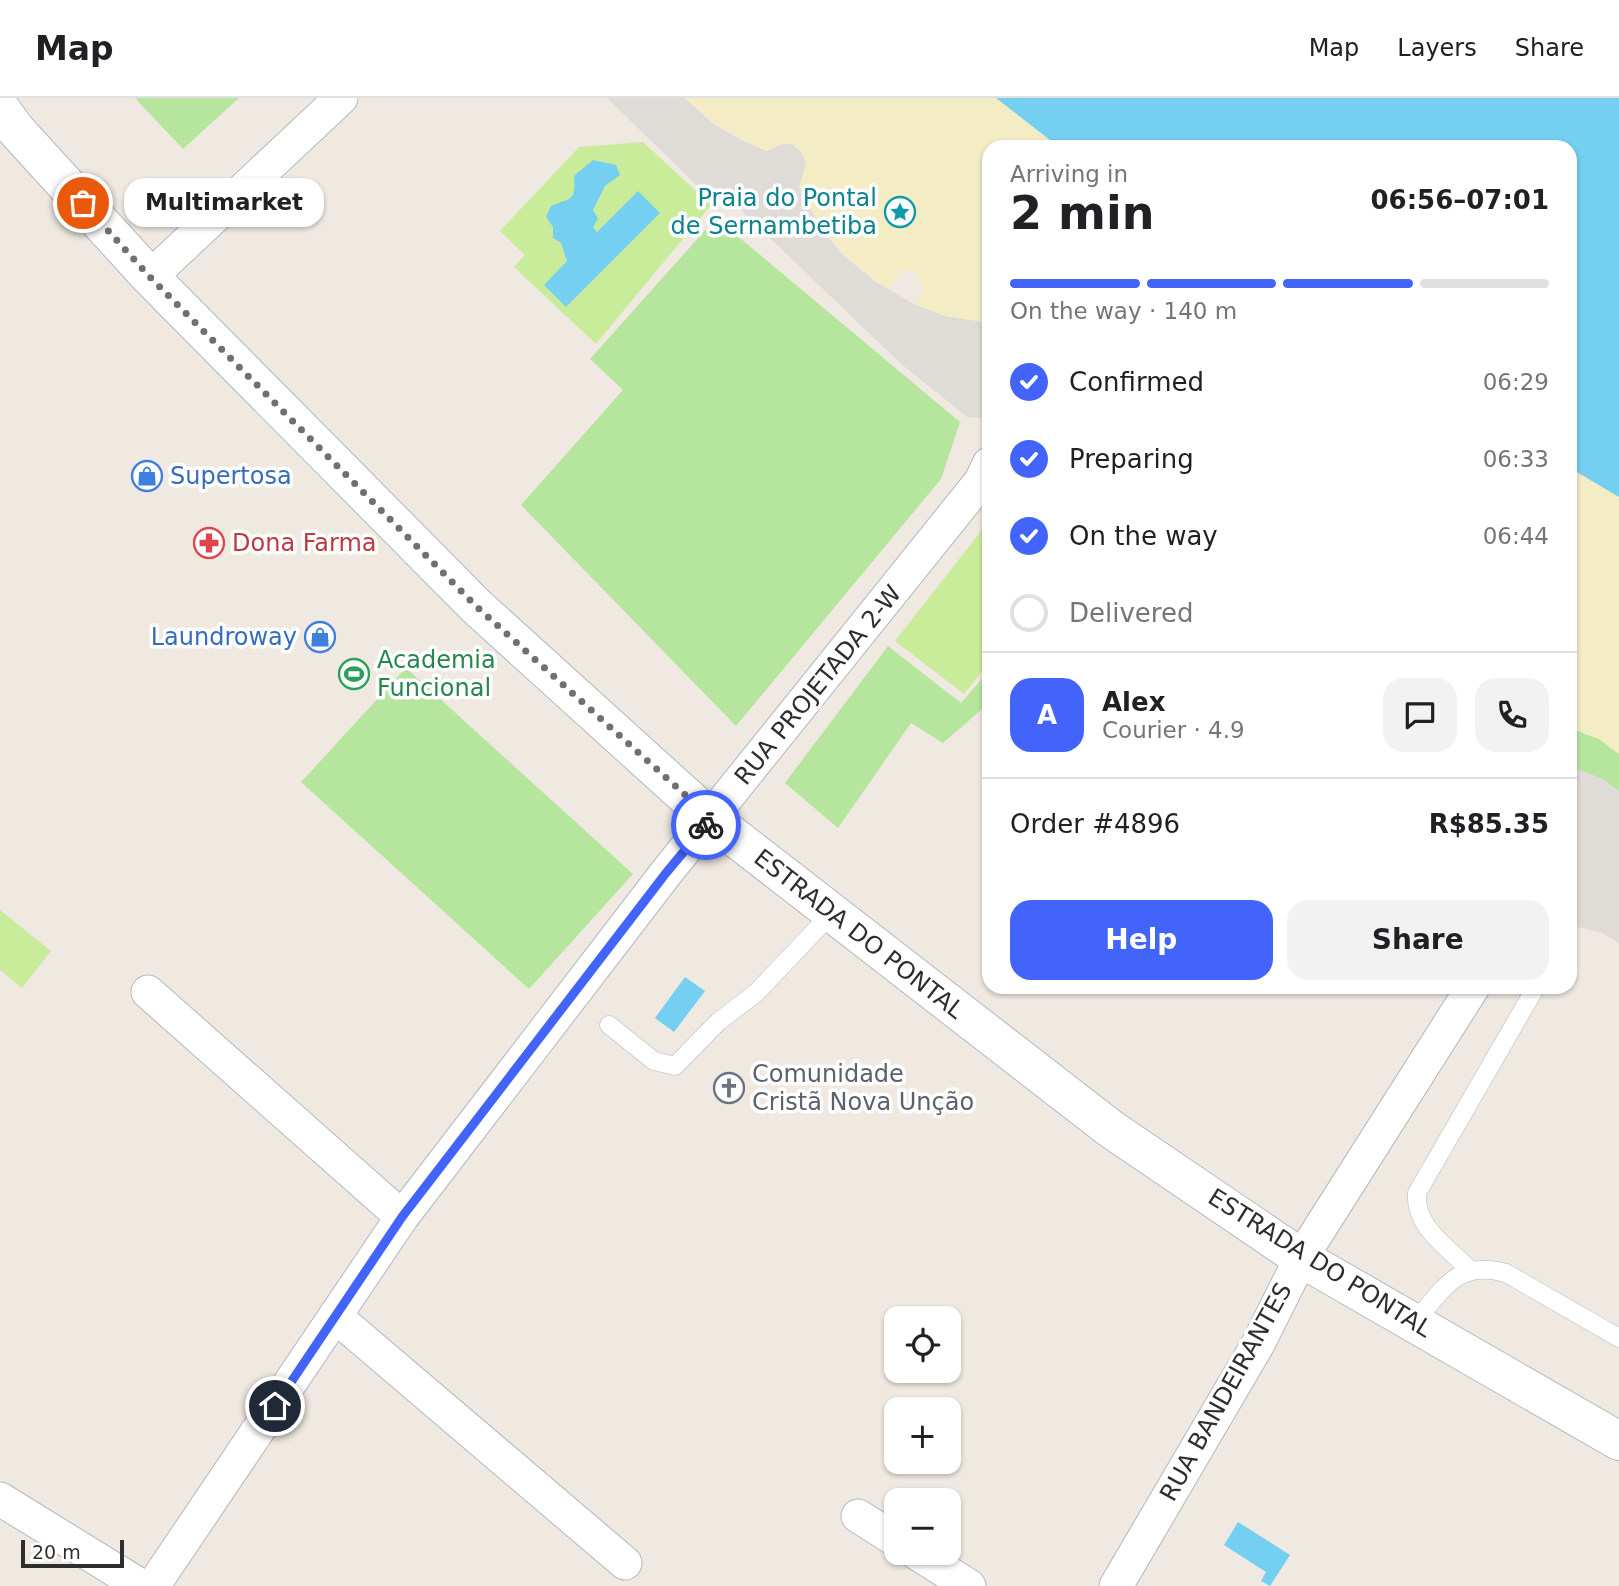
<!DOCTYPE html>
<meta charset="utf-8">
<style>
body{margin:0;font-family:"DejaVu Sans",sans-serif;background:#f2f2f2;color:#202124;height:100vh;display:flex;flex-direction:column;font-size:26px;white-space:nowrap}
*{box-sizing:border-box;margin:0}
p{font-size:23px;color:#757577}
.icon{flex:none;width:38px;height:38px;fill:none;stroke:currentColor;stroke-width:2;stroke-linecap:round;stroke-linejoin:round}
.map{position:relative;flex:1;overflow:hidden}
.drawer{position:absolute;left:982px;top:42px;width:595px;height:854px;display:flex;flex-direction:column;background:#fff;border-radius:21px;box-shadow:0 2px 5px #0004}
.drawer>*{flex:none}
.tools{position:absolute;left:884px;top:1208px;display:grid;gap:14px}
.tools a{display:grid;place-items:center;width:77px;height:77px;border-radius:14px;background:#fff;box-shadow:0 2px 5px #0004;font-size:35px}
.scale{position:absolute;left:21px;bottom:18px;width:103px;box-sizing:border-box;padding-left:7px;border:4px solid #2e2e2e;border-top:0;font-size:19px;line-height:24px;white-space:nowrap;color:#2e2e2e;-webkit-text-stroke:5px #fff;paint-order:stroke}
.pin{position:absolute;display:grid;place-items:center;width:60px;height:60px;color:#fff;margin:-30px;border:4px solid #fff;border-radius:50%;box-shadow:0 2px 7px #0007}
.courier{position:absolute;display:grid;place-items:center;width:70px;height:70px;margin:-35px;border:5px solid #4264fb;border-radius:50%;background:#fff;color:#222;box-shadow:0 2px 9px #0007}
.bubble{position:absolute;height:49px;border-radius:21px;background:#fff;box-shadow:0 2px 5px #0004;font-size:23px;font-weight:700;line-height:49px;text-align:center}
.summary em{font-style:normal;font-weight:700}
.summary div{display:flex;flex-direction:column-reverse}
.summary{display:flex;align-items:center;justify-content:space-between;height:119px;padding:0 28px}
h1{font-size:46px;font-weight:700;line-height:52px}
.bar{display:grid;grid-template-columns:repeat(4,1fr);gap:10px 7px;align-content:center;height:84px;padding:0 28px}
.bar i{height:9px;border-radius:5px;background:#e0e0e0}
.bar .selected{background:#4264fb}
.bar p{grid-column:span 4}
.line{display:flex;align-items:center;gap:18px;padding:0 28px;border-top:2px solid #e0e0e0}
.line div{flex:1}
.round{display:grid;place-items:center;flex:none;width:74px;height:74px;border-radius:21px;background:#f2f2f2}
ol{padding:0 28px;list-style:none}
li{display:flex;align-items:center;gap:21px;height:77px}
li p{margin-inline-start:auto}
li .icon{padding:7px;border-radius:50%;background:#4264fb;color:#fff;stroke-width:4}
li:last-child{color:#757577}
li i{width:38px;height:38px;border:4px solid #e0e0e0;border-radius:50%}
.primary-button{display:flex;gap:14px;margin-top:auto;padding:14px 28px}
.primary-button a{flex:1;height:80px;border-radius:21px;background:#4264fb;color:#fff;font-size:28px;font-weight:700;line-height:80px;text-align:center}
.primary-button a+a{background:#f2f2f2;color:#202124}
header{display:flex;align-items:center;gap:42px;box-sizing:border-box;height:98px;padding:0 35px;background:#fff;border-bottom:2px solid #e0e0e0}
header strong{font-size:33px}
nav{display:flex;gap:38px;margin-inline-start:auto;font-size:24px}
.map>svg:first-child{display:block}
.green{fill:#b6e59e}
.sand{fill:#f3ecc5}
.pitch{fill:#c9ec9a}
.plaza{fill:#dfdcd8}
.water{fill:#75cff0}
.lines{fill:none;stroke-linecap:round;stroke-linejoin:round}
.service-casing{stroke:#b4b7c1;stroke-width:19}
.minor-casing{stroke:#b4b7c1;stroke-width:35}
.secondary-casing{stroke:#b4b7c1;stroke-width:40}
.service{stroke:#fff;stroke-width:18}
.minor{stroke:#fff;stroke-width:33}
.secondary{stroke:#fff;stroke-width:38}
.done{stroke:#726f6d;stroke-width:7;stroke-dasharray:0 12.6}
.route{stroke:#4264fb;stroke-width:9}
.labels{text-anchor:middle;stroke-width:7;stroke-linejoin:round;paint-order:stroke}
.culture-label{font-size:24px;fill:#0d838f;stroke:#fff;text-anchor:end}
.shop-label{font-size:24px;fill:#366cbe;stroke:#fff;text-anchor:start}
.health-label{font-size:24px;fill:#be3a42;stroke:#fff;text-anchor:start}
.leisure-label{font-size:24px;fill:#27864d;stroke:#fff;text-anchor:start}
.street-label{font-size:24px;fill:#2e2e2e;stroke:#fff}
.worship-label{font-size:24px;fill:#5b616d;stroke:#fff;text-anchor:start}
</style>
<header>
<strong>Map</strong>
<nav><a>Map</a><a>Layers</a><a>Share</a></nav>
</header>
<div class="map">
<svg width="1619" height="1488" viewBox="0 0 1619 1488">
<rect width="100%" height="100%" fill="#efe9e1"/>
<g class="green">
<path d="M135,0H239L183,51Z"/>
<path d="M716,120L960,324L941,381L736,628L521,407L623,292L590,261Z"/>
<path d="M888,548L961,605L989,573V605L943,645L911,625L838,730L785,685Z"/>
<path d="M406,570L633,776L529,891L301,684Z"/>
<path d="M1570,630L1599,641L1619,656V693L1602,681L1570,668Z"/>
</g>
<g class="sand">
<path d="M685,0H996L1059,49H989V225L945,218L914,206L923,192L919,180L911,172L901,173L888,191C845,166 821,131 799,89L802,80L773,49L766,53C733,36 712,26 685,0Z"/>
<path d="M1570,370L1619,399V656L1599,641L1570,630Z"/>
</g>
<g class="pitch">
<path d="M643,44L711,107L596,246L514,169L525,157L500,133L579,49Z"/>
<path d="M989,423V564L964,596L895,543Z"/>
<path d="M0,812L51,853L22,890L0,872Z"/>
</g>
<g class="plaza">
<path d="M607,0H685L712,25L741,42L766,53L783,46H792L802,55L806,66L799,89L821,130L842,156L876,184L914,206L945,218L989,225V321L967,319L900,265L724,96L713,103Z"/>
<path d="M1570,668L1602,681L1619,693V845L1602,835L1579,829L1570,831Z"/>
</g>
<g class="water">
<path d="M996,0H1619V399L1570,370V49H1059Z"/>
<path d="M593,62L616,67L620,77L605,88L593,112L598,121L593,129L597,134L638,93L660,115L566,209L544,187L567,163L561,145L553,140V129L546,119L551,108C571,99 576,105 574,78Z"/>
<path d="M685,879L705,893L674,934L655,920Z"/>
<path d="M1238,1424L1290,1457L1270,1488L1261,1483L1266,1474L1224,1447Z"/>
</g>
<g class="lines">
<g class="service-casing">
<g id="service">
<path d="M609,927L654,963L675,968L718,924L756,895L832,815"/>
<path d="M1469,1171C1447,1149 1414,1128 1417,1095L1536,889"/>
<path d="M1414,1225C1443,1192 1457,1161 1506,1175L1619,1240"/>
</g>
</g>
<g class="minor-casing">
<g id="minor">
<path d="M150,179L341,0"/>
<path d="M148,894L402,1119"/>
<path d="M335,1218L625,1465"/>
<path d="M0,1401L141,1488"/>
<path d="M858,1418L896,1442"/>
<path d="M915,1454L969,1488"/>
<path d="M153,1488L402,1119L666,775L981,383L989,366"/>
<path d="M1116,1488L1258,1246L1301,1160L1473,889"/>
</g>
</g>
<g class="secondary-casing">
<path id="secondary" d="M0,10L16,32L150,179L477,509L711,721L1111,1031L1301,1160L1619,1343"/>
</g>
<use href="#service" class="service"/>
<use href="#minor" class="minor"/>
<use href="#secondary" class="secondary"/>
</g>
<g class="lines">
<path class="done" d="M83,105L150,179L477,509L712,721L706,727"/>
<path class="route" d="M275,1308L402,1119L666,775L706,727"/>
</g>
<defs>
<g id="sight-ring" transform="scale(1.575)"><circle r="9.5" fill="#fff" stroke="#0f9aa8" stroke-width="1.5"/><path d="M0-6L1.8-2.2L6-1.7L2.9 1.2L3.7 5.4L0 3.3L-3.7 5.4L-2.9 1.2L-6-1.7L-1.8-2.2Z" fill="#0f9aa8"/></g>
<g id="shop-ring" transform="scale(1.575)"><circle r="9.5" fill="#fff" stroke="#3f7fe0" stroke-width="1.5"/><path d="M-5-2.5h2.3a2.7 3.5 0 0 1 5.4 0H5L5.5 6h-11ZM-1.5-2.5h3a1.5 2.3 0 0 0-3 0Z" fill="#3f7fe0"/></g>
<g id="pharmacy-ring" transform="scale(1.575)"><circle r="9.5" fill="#fff" stroke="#e0444e" stroke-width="1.5"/><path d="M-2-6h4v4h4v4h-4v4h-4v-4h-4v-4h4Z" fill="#e0444e"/></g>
<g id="stadium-ring" transform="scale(1.575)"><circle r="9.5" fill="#fff" stroke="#2e9e5b" stroke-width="1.5"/><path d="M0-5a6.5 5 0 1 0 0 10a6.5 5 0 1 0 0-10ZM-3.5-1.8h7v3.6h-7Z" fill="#2e9e5b"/></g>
<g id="church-ring" transform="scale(1.575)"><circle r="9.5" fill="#fff" stroke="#6b7280" stroke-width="1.5"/><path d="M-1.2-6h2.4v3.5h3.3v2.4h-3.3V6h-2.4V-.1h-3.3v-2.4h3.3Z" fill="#6b7280"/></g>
</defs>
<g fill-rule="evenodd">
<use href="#sight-ring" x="900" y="114"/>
<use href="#shop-ring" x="147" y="378"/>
<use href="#pharmacy-ring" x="209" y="445"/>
<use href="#shop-ring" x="320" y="539"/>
<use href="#stadium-ring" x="354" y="576"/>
<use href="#church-ring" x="729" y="990"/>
</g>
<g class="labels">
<g class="culture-label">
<text x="877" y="108">Praia do Pontal<tspan x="877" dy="28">de Sernambetiba</tspan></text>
</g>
<g class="shop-label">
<text x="170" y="386">Supertosa</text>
<text x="297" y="547" text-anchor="end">Laundroway</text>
</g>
<g class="health-label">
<text x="232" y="453">Dona Farma</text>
</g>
<g class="leisure-label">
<text x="377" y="570">Academia<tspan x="377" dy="28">Funcional</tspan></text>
</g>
<g class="street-label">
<text transform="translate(818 587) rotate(-51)" y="8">RUA PROJETADA 2-W</text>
<text transform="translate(859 836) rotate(38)" y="8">ESTRADA DO PONTAL</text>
<text transform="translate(1320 1165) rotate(32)" y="8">ESTRADA DO PONTAL</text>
<text transform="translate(1226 1294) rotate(-61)" y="8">RUA BANDEIRANTES</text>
</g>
<g class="worship-label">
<text x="752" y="984">Comunidade<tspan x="752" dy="28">Cristã Nova Unção</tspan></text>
</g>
</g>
</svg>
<div class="tools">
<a><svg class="icon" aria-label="locate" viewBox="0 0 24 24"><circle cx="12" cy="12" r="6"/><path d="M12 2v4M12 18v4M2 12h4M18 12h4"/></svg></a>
<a>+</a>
<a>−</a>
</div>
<div class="scale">20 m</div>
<div class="pin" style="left:83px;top:105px;background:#ea580c"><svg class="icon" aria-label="bag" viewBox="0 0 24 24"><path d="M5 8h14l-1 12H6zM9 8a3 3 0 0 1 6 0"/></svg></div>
<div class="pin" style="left:275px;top:1308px;background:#1f2937"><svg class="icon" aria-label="home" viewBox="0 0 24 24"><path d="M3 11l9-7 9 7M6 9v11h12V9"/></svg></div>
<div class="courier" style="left:706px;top:727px"><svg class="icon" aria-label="bike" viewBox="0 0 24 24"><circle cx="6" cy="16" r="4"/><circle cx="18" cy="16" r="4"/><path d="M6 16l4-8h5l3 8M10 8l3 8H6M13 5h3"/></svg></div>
<div class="bubble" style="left:124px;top:80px;width:200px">Multimarket</div>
<section class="drawer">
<div class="summary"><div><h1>2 min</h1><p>Arriving in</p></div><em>06:56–07:01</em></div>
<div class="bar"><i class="selected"></i><i class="selected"></i><i class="selected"></i><i></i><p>On the way · 140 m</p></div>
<ol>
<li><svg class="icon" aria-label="check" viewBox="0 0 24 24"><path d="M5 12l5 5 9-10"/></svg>Confirmed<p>06:29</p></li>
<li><svg class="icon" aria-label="check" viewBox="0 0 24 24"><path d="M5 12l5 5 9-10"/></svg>Preparing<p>06:33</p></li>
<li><svg class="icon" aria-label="check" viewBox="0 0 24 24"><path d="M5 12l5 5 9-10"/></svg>On the way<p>06:44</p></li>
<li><i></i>Delivered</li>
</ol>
<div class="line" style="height:126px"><b class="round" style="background:#4264fb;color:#fff">A</b><div><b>Alex</b><p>Courier · 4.9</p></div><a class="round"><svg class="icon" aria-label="chat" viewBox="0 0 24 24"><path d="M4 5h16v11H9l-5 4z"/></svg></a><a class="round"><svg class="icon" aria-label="phone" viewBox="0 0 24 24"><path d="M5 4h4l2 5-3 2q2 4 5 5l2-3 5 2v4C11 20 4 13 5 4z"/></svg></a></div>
<div class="line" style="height:91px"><div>Order #4896</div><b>R$85.35</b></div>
<div class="primary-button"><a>Help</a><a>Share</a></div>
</section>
</div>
